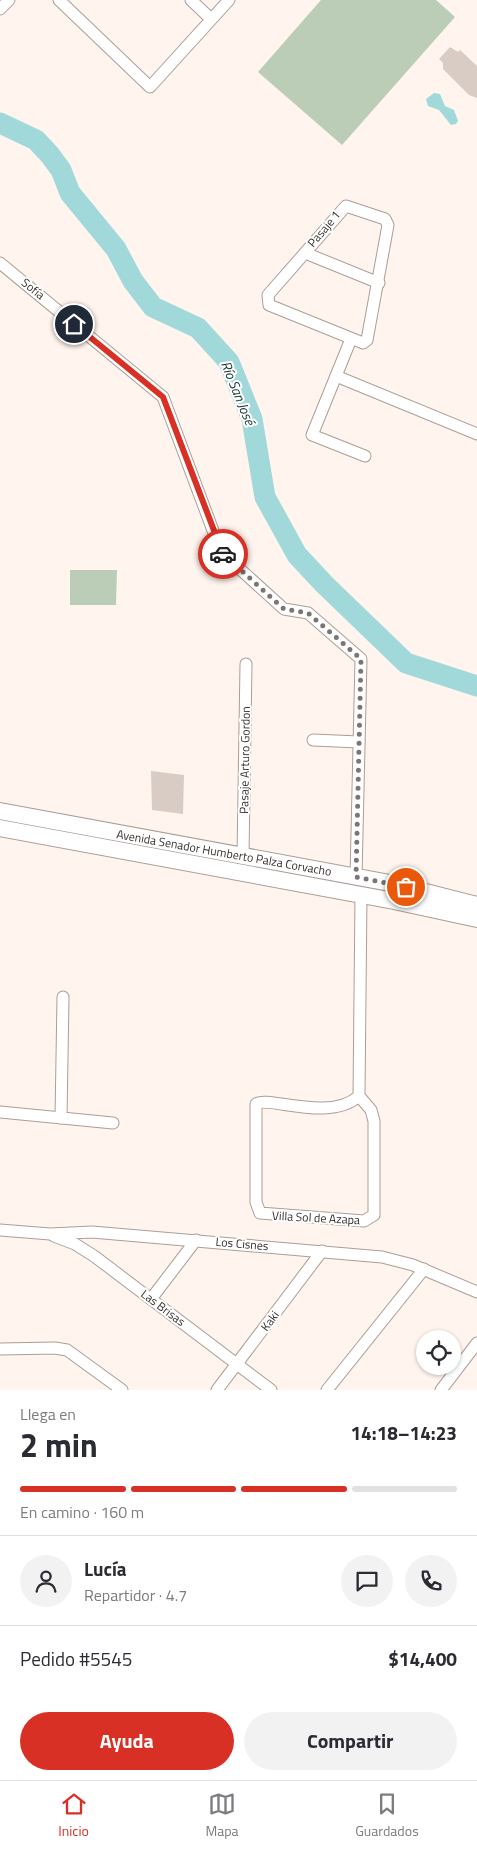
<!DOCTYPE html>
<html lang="es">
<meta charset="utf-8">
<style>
body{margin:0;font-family:"Titillium Web",sans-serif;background:#f2f2f3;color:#2b2b33;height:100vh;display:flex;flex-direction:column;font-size:19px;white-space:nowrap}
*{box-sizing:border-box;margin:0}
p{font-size:16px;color:#7c7c81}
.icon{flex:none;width:28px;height:28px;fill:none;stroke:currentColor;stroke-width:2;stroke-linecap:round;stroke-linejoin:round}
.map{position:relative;height:1390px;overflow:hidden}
.panel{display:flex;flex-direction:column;background:#fff;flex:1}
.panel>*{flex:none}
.fabs{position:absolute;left:416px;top:1330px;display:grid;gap:10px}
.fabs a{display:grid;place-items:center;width:45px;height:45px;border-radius:50%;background:#fff;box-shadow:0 1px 4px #0004;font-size:25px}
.pin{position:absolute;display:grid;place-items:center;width:42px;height:42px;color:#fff;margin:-21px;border:2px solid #fff;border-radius:50%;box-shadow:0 1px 5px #0007}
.courier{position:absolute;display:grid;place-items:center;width:50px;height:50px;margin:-25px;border:4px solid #d93025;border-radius:50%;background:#fff;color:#222;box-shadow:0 1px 6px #0007}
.overview em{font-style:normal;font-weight:700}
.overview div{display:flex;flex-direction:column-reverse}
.overview{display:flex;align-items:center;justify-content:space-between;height:85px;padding:0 20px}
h1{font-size:32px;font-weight:700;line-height:38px}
.bar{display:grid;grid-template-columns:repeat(4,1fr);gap:8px 5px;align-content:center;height:60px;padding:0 20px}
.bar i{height:6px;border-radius:4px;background:#e1e1e2}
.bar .selected{background:#d93025}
.bar p{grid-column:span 4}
.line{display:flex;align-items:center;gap:12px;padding:0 20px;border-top:1px solid #e1e1e2}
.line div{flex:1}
.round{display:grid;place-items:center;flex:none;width:52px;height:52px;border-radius:26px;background:#f2f2f3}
.primary-button{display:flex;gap:10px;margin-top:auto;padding:10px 20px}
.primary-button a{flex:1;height:58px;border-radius:30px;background:#d93025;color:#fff;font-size:20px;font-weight:700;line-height:58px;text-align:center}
.primary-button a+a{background:#f2f2f3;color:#2b2b33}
.tab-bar{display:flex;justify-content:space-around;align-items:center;height:70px;border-top:1px solid #e1e1e2;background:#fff;font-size:14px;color:#7c7c81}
.tab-bar a{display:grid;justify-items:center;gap:2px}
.tab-bar .selected{color:#d93025}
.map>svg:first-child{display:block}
.green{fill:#bbcdb6}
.water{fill:#a1d9db}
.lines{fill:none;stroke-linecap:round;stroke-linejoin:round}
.river{stroke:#a1d9db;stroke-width:21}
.building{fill:#d9ccc5}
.street-casing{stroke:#ab9e97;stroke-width:13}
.secondary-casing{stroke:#ab9e97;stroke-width:18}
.street{stroke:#fff;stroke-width:11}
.secondary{stroke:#fff;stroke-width:16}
.done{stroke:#7c7571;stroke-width:5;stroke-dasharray:0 9}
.route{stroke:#d93025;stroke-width:6}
.labels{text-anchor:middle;stroke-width:4;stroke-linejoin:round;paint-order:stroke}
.street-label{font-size:12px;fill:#35302d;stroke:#fff}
.water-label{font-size:14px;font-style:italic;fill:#153233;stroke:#fff}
</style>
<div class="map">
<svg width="477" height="1390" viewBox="0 0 477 1390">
<rect width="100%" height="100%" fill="#fff4ee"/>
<g class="green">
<path d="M321,0H436L455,17L342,145L258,72Z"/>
<path d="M70,570H117L116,605H70Z"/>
</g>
<path class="water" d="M434,93L440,94L445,106L454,110L458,121L456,124L451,125L439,110L428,106L426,99Z"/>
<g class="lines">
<path class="river" d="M0,123L36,140L50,155L61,170L70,193L116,249L133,281L153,307L198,328L229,362L252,419L265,497L297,555L324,584L406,663L477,686"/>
</g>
<g class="building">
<path d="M450,47L458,52L460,50L477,66V98L469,95L443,69V63L439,59Z"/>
<path d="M151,771L184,775L183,814L152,810Z"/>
</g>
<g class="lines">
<g class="street-casing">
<g id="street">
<path d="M59,0L150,87L229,0"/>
<path d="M191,0L211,19"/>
<path d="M0,9L9,0"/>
<path d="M346,206L385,219L388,225L367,340L363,343L269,305L268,295Z"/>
<path d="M305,253L379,283"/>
<path d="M0,263L163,397L221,552L284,609L308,613L361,659L356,877"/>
<path d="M351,339L312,435L365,456"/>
<path d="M336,376L477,434"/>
<path d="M313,740L359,742"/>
<path d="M243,856L246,664"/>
<path d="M359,1096C329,1123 267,1095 256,1104V1202L260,1213L364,1221L374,1215V1121L371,1110L359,1096L361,895"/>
<path d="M0,1112L113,1123"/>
<path d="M61,1118L63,997"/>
<path d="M0,1230L50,1234L92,1232L382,1257L413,1265L477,1292"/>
<path d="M54,1236L75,1244L94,1256L271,1390"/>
<path d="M151,1299L196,1240"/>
<path d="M0,1349L55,1348L67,1350L122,1390"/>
<path d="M217,1390L322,1251"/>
<path d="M327,1390L424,1269"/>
<path d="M441,1390L477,1343"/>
</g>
</g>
<g class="secondary-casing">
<g id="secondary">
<path d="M0,811L390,883L477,905"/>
<path d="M0,828L394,901L477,919"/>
</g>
</g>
<use href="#street" class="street"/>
<use href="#secondary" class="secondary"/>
</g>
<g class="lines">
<path class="done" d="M223,554L284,609L308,613L361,659L356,877L406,887"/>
<path class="route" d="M74,324L163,397L223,554"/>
</g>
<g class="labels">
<g class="street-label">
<text transform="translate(324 229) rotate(-50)" y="4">Pasaje 1</text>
<text transform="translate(33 289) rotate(39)" y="4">Sofía</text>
<text transform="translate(245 760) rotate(-89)" y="4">Pasaje Arturo Gordon</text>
<text transform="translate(224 853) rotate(10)" y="4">Avenida Senador Humberto Palza Corvacho</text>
<text transform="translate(316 1218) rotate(3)" y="4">Villa Sol de Azapa</text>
<text transform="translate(242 1244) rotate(5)" y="4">Los Cisnes</text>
<text transform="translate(163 1308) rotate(37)" y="4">Las Brisas</text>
<text transform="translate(270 1321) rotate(-53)" y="4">Kaki</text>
</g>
<g class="water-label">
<text transform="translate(238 393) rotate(68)" y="5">Río San José</text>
</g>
</g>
</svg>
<div class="fabs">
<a><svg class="icon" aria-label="locate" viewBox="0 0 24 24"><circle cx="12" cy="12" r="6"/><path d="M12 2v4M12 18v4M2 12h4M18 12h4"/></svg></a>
</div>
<div class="pin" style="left:406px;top:887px;background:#ea580c"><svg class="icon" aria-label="bag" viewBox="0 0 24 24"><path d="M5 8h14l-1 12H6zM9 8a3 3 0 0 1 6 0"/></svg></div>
<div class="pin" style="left:74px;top:324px;background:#1f2937"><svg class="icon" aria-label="home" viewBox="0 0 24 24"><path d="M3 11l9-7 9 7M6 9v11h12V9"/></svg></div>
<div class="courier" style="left:223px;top:554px"><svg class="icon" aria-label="car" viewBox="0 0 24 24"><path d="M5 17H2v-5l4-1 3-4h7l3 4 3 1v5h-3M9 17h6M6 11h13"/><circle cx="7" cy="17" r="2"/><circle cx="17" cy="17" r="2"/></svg></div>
</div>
<section class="panel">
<div class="overview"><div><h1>2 min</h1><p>Llega en</p></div><em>14:18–14:23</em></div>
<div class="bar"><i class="selected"></i><i class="selected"></i><i class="selected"></i><i></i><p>En camino · 160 m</p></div>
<div class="line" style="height:90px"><a class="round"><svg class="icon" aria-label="person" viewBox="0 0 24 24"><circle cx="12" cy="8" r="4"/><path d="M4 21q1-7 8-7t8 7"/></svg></a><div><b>Lucía</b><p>Repartidor · 4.7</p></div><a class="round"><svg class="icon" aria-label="chat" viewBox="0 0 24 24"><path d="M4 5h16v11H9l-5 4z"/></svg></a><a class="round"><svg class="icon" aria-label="phone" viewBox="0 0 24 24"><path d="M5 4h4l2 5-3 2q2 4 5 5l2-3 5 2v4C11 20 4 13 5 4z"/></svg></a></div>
<div class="line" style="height:65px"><div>Pedido #5545</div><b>$14,400</b></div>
<div class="primary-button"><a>Ayuda</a><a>Compartir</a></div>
</section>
<nav class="tab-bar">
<a class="selected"><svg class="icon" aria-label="home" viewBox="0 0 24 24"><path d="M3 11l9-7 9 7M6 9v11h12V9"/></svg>Inicio</a>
<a><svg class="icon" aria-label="map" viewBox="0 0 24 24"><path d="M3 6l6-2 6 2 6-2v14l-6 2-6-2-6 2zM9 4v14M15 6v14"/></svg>Mapa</a>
<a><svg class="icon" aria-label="saved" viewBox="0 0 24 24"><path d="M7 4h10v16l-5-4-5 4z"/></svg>Guardados</a>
</nav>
